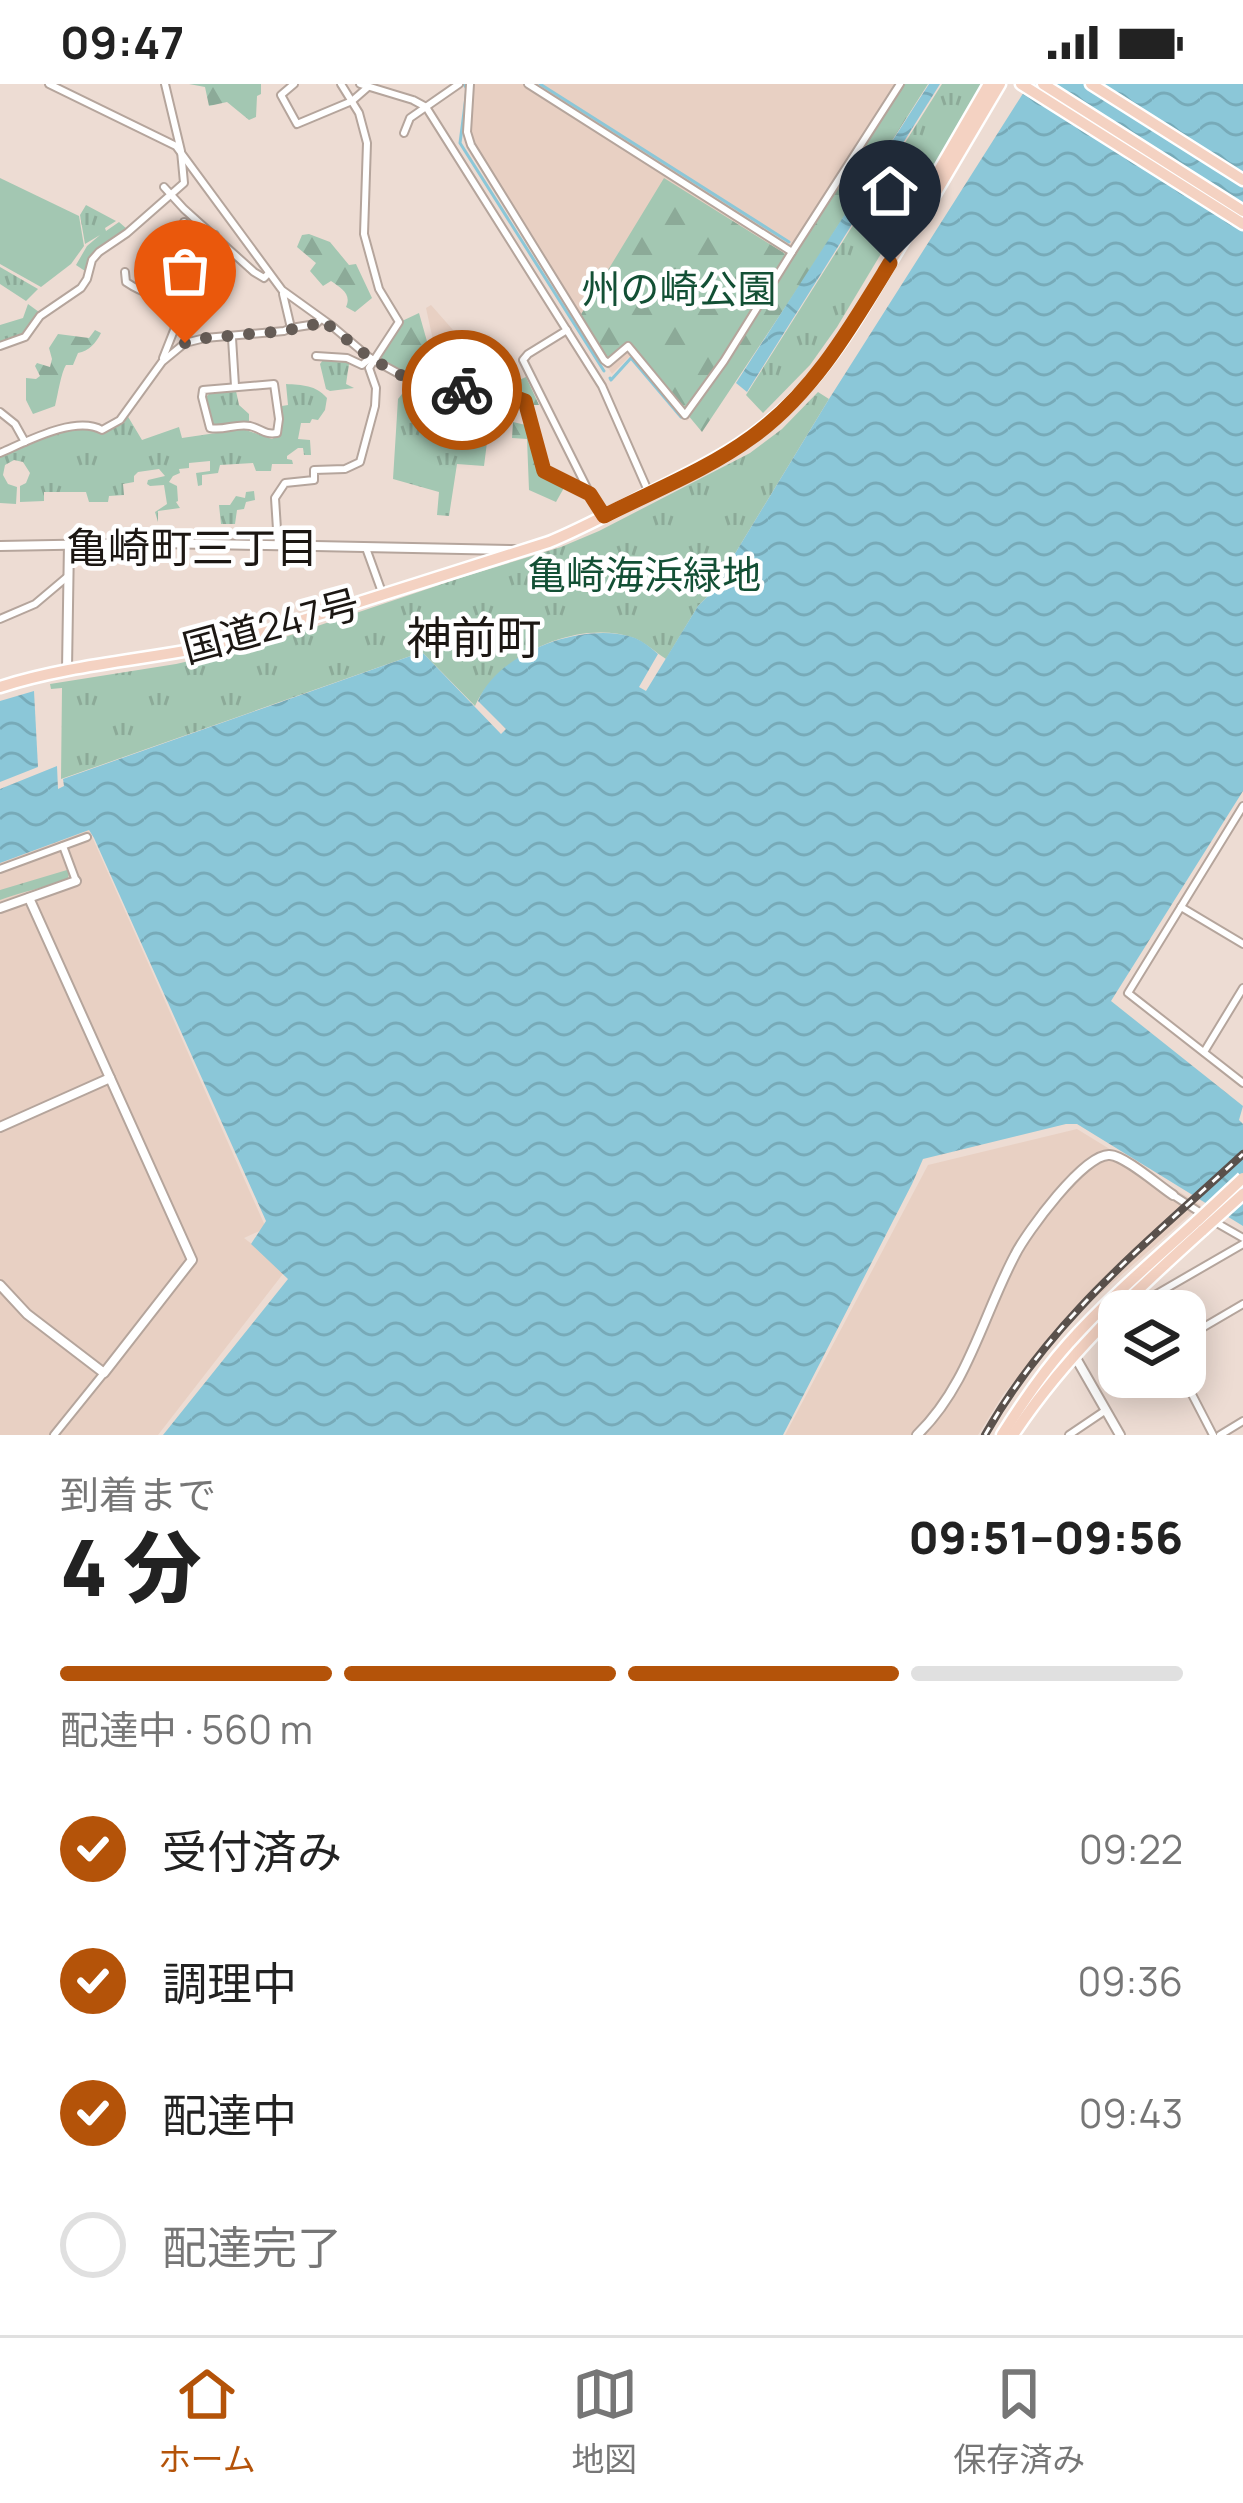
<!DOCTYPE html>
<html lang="ja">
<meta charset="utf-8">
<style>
body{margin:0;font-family:Manrope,"Noto Sans JP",sans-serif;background:#f6f6f6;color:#222;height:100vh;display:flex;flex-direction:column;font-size:45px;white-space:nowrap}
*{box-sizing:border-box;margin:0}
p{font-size:39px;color:#767676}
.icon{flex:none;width:66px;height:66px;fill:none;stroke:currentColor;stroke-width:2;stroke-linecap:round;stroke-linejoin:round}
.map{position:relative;height:1351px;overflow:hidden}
.drawer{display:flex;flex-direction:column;background:#fff;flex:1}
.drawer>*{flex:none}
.tools{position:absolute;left:1098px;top:1206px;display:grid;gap:24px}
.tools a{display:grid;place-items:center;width:108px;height:108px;border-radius:24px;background:#fff;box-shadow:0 6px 30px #0003;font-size:60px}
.pin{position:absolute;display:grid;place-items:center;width:102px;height:102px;color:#fff;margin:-123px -51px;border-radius:50% 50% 50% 0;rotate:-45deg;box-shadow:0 0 12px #0007}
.pin .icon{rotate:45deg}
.courier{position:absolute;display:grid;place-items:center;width:120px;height:120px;margin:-60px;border:9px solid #b45309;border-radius:50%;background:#fff;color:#222;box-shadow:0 3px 15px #0007}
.headline em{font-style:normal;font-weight:800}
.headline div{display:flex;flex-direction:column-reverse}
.headline{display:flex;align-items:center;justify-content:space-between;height:204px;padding:0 60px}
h1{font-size:78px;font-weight:800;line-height:90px}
.bar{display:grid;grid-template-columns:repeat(4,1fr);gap:18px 12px;align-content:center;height:144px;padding:0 60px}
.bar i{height:15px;border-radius:9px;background:#e0e0e0}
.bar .on{background:#b45309}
.bar p{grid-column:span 4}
ol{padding:0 60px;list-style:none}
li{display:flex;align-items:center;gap:36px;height:132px}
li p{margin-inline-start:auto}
li .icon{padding:12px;border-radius:50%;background:#b45309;color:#fff;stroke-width:4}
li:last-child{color:#767676}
li i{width:66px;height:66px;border:6px solid #e0e0e0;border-radius:50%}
.status{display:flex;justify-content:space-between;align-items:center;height:84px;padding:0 60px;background:#fff;direction:ltr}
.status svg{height:33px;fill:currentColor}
.menu{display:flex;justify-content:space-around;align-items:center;height:168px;border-top:3px solid #e0e0e0;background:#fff;font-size:33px;color:#767676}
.menu a{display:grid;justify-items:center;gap:6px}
.menu .on{color:#b45309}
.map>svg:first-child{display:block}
.built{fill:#e8d0c3}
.grass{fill:url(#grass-tufts)}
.forest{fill:url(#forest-firs)}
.garden{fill:#a3c7b2}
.water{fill:url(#water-waves)}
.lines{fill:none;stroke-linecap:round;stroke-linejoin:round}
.stream{stroke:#8bc7d8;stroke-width:3}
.minor-casing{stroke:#b5a59c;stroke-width:10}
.tertiary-casing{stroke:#b5a59c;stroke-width:12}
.trunk-casing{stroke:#fff;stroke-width:15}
.minor{stroke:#fff;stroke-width:6}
.tertiary{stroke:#fff;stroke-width:8}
.trunk{stroke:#f4d2c2;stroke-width:10}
.rail-casing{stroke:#5a514c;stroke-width:8}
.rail{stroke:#fff;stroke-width:3;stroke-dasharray:9;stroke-linecap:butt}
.trunk-bridge-casing{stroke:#fff;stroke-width:15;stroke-linecap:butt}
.trunk-bridge{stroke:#f4d2c2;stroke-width:10}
.done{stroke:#655c56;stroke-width:12;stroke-dasharray:0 21.6}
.route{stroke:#b45309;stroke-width:15}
.labels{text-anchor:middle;stroke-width:9;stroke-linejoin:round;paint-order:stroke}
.park-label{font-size:39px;fill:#135035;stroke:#fff}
.street-label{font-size:39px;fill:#1c1713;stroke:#fff}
.neighbourhood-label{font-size:42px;fill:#1c1713;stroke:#fff}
.quarter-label{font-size:45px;fill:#1c1713;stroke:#fff}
</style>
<div class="status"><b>09:47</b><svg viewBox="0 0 49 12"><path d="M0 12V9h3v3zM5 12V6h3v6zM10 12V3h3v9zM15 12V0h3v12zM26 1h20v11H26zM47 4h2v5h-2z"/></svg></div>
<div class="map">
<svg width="1243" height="1351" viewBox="0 0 1243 1351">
<defs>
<pattern id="grass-tufts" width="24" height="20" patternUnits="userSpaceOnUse" patternTransform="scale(3)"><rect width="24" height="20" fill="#a3c7b2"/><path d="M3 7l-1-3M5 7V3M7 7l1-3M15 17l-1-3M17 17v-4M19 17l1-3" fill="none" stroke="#8caa98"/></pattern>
<pattern id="forest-firs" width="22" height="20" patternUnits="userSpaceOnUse" patternTransform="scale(3)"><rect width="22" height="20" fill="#a3c7b2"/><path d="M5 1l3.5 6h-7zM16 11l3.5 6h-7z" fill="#8caa98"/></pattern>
<pattern id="water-waves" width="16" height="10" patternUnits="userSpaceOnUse" patternTransform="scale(3)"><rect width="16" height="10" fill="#8bc7d8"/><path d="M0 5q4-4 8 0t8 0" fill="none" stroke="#77aab8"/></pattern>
</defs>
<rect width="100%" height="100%" fill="#eddcd3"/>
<g class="built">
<path d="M467,0H897L687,337L632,270L612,290L464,54Z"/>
<path d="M431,221L453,246L490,251L486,279L473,276L471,281L436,270L426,224Z"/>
<path d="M89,746L266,1144L244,1154L286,1186L158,1351H0V779Z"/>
<path d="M1077,1045L1201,1121L1076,1231L1004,1309L978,1351H785L928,1081Z"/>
</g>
<g class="grass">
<path d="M942,0H983L837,243L810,281L763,329L746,311Z"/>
<path d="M86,121L116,137L105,144L106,147L119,138L127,145L92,170L85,187L76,181L87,162L100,151L85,160L80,131Z"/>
<path d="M0,183L38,205L26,217L0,200Z"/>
<path d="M28,220L39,228C26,249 22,251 0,259V241L23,234Z"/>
<path d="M340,275L349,280L346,300L354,304L330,307L326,305L320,280L323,276Z"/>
<path d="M286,300C302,301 316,301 327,314L325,326L318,336L312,335L310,339H301L298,355L310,356L311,371H304L303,364H298L287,372V375L292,376L293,380H272L271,387H256L253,379L220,381L218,389L202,391V401L198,402L196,389L210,387V377L189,379V384L179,385L180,389L173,392L169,398L177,402L178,417L176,418L180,424L158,427V438L155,428L167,420L164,401L150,402L147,400L148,396L165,392L159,385L138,388L134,392V398L123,400L124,411L109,412L108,418H89L86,408H44V417L20,418V402L26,399L30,389L23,378L14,376L5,381L3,391L8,400L17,403L16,420L0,419V373C28,360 73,333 102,349L127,331L142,356L179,343L182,354L243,345L272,355L281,350L282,322L288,321Z"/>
<path d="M409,301L451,310L493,311L484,382L457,380L449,432L437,431L439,408L393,395L398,315Z"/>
<path d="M236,307L239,321L249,330V338L213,342L206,313L210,309Z"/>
<path d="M818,308L829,315L711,509L698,522L666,575C655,568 646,559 634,554C579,534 498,571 475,622L422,568L61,695L62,604L51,605L50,600L176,580L264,560L460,494L561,463L599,447L750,369L782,345Z"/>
<path d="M254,407L255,416L246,418L244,425L237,426L235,440H221L219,421H230L236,412L245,414L246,408Z"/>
<path d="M67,786L69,790L68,794C46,804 23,807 0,816V806Z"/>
</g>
<g class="forest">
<path d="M189,0H261V10L257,12L256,33L249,36L227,18L209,22L205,3Z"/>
<path d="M902,0H928L810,186L702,348L628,259L613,274L605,273L580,232L664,94L792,174Z"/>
<path d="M309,150L330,158L349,181L356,180L372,214L355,228L346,223C352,210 341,204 331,197L323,202L310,187L316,179L297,163L302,151Z"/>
<path d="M419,229L432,275L462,285L504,292L512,299L526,293L539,321H531L518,311C479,304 409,305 381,274L402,237Z"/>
<path d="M95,246L101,249C96,259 89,267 78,269L73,281H66C61,289 58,310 55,322L33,330L26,316V294L36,295L40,292L35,282L37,279L50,283L52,275L49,264L58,250L89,254Z"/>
<path d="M513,338L530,342L542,390L565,402L556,418L529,406L527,355L512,354Z"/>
</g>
<path class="garden" d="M0,94L79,132L84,162L71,180L41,203L0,180Z"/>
<g class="water">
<path d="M929,0H940L747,308L736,299Z"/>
<path d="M1031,0H1243V707L1111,917L1243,1022L1239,1036L1243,1040V1142L1077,1040H1066L923,1075L912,1100L783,1351H163L288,1195L251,1160L266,1137L94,754L89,746L0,779V705L57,682L58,705L64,702L63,695L422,568L501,650L506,645L478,617C498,568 585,536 635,554C644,558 651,564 658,570L639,603L646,607L698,522L711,509L829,315L1022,11Z"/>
<path d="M34,607L38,683L0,698V617Z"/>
</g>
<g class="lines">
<g class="stream">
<path d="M464,0L467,5L460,59L604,287"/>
<path d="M540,0L789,158"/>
<path d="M610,294L611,296L631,274L681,333"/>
</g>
<g class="minor-casing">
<g id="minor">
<path d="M49,0L176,62L282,206L332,242L370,274L412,297L426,301L498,307L525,317L544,387L590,410"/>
<path d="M294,0L281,11L297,40L352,17L368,3"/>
<path d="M360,0L413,16L426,23L602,302L649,409"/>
<path d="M470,0L467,48L471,61L604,276L608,279L628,262L685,331L724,277L792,168"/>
<path d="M528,0L792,168L900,0"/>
<path d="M404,49L410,34L459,0"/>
<path d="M164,103L184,125L254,188L264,194L269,189"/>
<path d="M184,138L193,159"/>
<path d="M125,188L126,198C145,211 162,214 184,215L188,171L193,159L202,161L215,151"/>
<path d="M283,210L291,244"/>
<path d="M567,246L528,270L523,276L590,410L604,432"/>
<path d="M232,254L235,302"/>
<path d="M0,262L25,253L40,232L81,204L87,195L92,176L99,168L127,149L184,99L181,67L165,0"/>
<path d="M316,272L347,274L362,281L370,274"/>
<path d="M163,274L180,231L181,215"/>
<path d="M274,300L279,335L277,349C264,351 262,345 250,342C236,339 224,347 210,344L202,313L203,306Z"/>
<path d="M0,328L15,340L25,358"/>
<path d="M0,369C26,358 75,331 102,346L120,336L162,278L185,259L205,254L284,247L291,244L316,240L321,235"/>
<path d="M278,461L275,414L285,399L314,396V386L345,385L360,378L375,322L376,304L369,284L399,238L379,205L364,150L367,59L359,29L341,0"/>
<path d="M366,464L383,511"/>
<path d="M0,535L35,520L67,493"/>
<path d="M1243,722L1128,909L1243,999"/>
<path d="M63,762L76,797"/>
<path d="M0,785L87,753"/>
<path d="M1181,823L1243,860"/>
<path d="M1204,968L1243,904"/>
<path d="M1173,1111L1204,1131"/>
<path d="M1215,1138L1243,1154"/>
<path d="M1135,1227L1148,1215L1243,1160"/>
<path d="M1185,1254L1243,1220"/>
<path d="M1183,1293L1213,1351"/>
<path d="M54,1351L104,1289"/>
<path d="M1069,1351L1106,1326"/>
<path d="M1220,1351L1243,1337"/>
</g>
</g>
<g class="tertiary-casing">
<g id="tertiary">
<path d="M0,462L161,459L514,466"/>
<path d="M67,585L69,459"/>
<path d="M0,824L76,797"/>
<path d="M0,1043L110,994"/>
<path d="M0,1201L27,1230L104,1289L192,1176L29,814"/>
<path d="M1073,1269L1120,1351"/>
<path d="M917,1351C968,1302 983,1231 1015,1171C1026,1149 1085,1068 1110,1071C1125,1072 1158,1101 1173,1111"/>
</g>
</g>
<g class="trunk-casing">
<g id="trunk">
<path d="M989,0L924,112L910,146L928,122L1000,0"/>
<path d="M1021,0L1243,140"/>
<path d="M1043,0L1243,127"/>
<path d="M1091,0L1243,96"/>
<path d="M0,603C78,578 161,575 240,556L549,458C583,444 616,426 649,409C716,376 764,352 814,294C852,249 879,196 910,146"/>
<path d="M1002,1351C1022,1319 1043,1288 1068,1260C1107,1216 1153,1177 1197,1137"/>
<path d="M1013,1351C1065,1272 1133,1209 1203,1146"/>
</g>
</g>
<use href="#minor" class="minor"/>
<use href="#tertiary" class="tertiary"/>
<use href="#trunk" class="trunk"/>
<g class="rail-casing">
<path id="rail" d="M985,1351C1050,1235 1147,1159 1243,1070"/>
</g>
<use href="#rail" class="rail"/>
<g class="trunk-bridge-casing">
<g id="trunk-bridge">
<path d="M1197,1137L1243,1094"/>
<path d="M1203,1146L1243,1110"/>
</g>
</g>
<use href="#trunk-bridge" class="trunk-bridge"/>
</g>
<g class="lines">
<path class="done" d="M185,259L205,254L284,247L316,240L321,235L370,274L412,297L462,306"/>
<path class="route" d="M462,306L498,307L525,317L544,387L590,410L604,432C653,407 707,386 752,353C813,309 851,243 890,179"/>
</g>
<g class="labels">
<g class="park-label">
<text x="679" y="219">州の崎公園</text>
<text x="644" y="505">亀崎海浜緑地</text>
</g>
<g class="street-label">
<text transform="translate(271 542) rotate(-15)" y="14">国道247号</text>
</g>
<g class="neighbourhood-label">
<text x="192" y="479">亀崎町三丁目</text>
</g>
<g class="quarter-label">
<text x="474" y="570">神前町</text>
</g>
</g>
</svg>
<div class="tools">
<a><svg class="icon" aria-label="layers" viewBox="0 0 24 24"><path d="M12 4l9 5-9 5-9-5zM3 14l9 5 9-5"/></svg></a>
</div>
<div class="pin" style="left:185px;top:259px;background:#ea580c"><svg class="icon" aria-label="bag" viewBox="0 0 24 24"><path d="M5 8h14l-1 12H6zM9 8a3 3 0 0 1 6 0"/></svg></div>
<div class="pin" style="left:890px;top:179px;background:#1f2937"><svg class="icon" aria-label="home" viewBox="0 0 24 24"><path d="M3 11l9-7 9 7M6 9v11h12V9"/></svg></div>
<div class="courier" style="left:462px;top:306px"><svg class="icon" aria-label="bike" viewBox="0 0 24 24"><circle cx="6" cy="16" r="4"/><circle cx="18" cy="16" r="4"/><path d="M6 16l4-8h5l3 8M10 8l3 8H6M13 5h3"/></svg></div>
</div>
<section class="drawer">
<div class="headline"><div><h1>4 分</h1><p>到着まで</p></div><em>09:51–09:56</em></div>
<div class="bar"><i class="on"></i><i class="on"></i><i class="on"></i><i></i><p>配達中 · 560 m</p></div>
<ol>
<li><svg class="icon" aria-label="check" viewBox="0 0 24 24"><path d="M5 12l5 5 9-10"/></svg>受付済み<p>09:22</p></li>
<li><svg class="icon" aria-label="check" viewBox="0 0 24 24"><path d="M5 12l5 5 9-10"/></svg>調理中<p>09:36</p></li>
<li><svg class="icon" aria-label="check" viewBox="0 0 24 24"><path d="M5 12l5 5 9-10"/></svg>配達中<p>09:43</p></li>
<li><i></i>配達完了</li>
</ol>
</section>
<nav class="menu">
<a class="on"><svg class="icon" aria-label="home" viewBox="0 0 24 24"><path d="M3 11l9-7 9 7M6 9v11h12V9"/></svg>ホーム</a>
<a><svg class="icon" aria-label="map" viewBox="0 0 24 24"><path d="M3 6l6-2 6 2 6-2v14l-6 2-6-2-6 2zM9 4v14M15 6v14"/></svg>地図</a>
<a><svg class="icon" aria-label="saved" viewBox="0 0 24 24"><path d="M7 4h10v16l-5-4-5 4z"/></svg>保存済み</a>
</nav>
